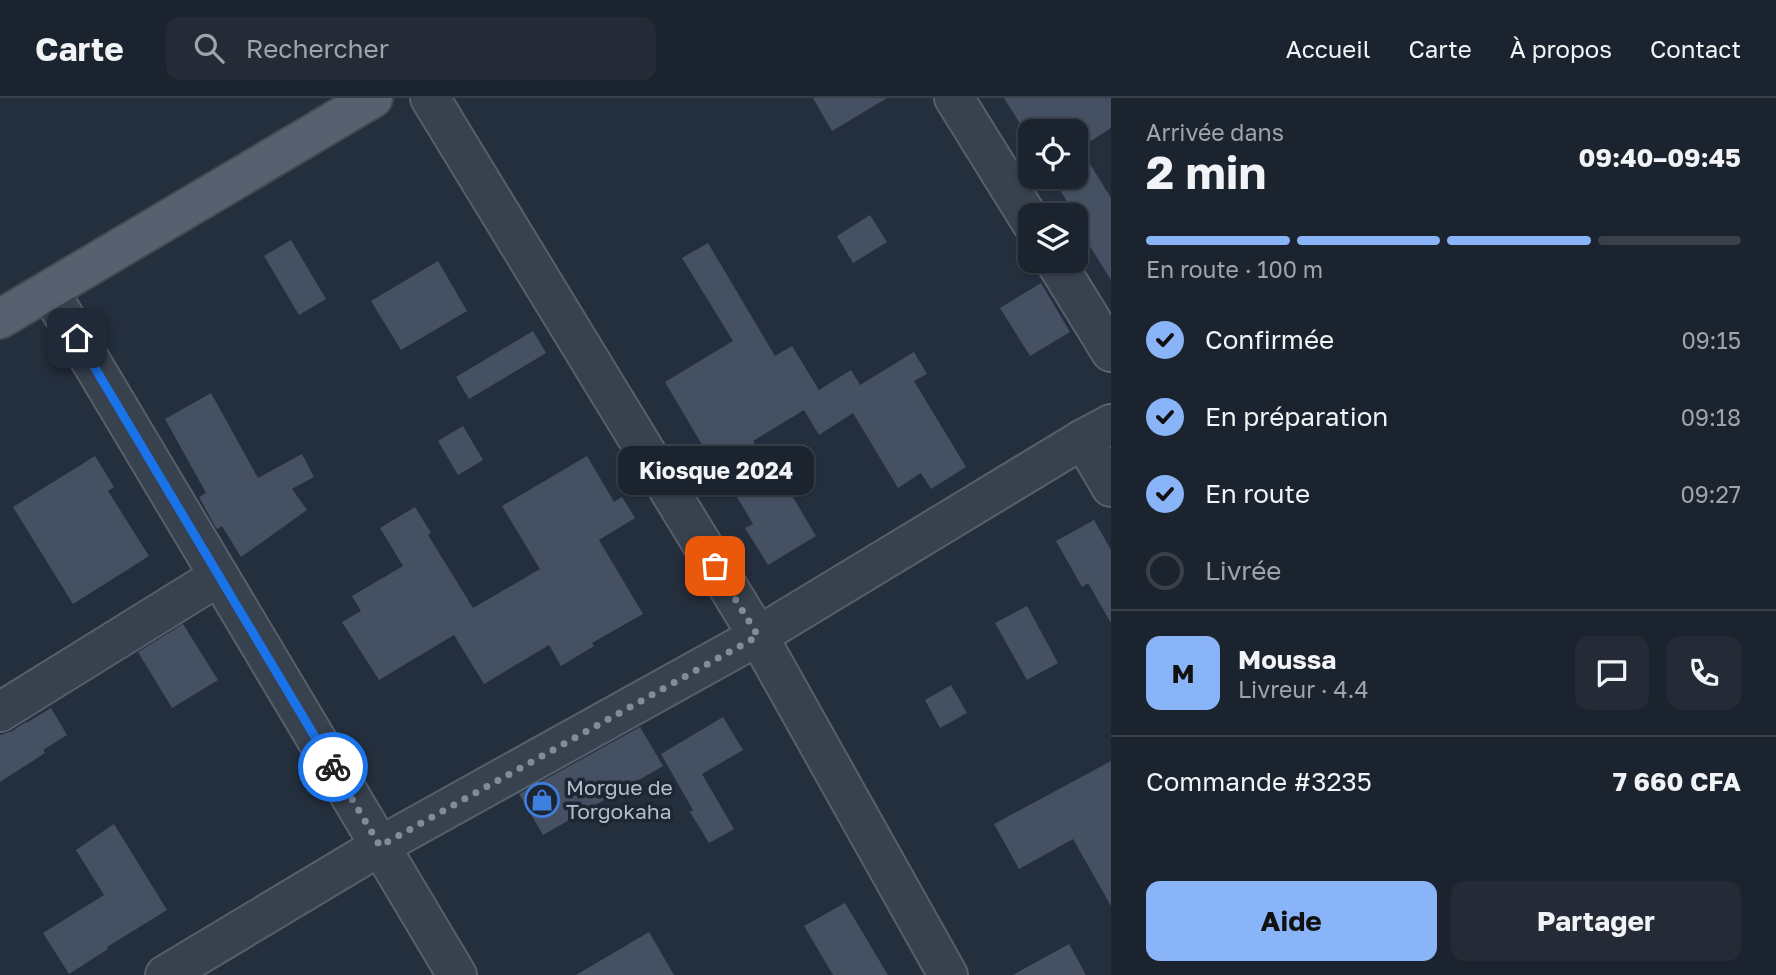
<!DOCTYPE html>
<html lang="fr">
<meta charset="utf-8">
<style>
body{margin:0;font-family:"Golos Text",sans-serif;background:#242b36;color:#f1f3f6;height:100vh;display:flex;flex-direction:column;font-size:26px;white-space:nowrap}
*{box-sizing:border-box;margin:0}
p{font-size:23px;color:#a0a4aa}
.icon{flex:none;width:38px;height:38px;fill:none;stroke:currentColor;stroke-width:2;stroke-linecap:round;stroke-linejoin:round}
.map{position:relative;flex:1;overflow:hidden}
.sheet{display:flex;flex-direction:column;background:#1b232e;width:665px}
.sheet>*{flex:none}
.buttons{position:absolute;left:1018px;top:21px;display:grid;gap:14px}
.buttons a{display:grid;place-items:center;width:70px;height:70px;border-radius:14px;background:#1b232e;box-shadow:0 2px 5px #0004,0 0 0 2px #39404a;font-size:35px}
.pin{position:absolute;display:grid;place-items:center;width:60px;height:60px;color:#fff;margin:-30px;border-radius:14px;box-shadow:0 4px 10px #0006}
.courier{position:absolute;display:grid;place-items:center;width:70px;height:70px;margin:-35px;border:5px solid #1a73e8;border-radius:50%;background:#fff;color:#222;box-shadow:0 2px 9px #0007}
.bubble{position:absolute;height:49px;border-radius:14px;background:#1b232e;box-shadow:0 2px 5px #0004,0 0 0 2px #39404a;font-size:23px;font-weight:700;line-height:49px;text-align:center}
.overview em{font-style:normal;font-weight:700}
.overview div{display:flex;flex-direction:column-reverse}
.overview{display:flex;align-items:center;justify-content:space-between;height:119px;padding:0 35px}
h1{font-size:46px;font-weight:700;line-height:52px}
.bar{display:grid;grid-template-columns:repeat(4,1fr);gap:10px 7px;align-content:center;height:84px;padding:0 35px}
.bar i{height:9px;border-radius:5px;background:#39404a}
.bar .on{background:#8ab4f8}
.bar p{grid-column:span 4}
.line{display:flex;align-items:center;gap:18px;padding:0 35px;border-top:2px solid #39404a}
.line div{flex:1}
.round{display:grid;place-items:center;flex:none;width:74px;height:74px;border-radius:14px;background:#242b36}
ol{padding:0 35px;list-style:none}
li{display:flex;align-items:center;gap:21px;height:77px}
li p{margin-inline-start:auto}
li .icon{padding:7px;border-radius:50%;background:#8ab4f8;color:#111;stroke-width:4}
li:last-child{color:#a0a4aa}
li i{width:38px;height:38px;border:4px solid #39404a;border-radius:50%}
.action{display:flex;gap:14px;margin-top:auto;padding:14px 35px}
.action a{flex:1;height:80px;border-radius:14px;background:#8ab4f8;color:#111;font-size:28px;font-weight:700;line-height:80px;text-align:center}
.action a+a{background:#242b36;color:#f1f3f6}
header{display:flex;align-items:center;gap:42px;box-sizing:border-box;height:98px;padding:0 35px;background:#1b232e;border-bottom:2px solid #39404a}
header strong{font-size:33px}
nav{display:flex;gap:38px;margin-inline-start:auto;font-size:24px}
.search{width:490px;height:63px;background:#242b36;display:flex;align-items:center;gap:18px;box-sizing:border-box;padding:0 24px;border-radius:14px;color:#a0a4aa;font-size:26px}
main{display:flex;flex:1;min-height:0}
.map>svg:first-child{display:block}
.building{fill:#455162}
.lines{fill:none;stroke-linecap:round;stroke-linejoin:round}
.minor-casing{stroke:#565f6c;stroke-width:42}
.major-casing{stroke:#414a57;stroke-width:42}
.minor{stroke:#38414e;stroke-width:38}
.major{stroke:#56606e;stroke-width:38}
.done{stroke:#828b98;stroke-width:7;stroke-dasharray:0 12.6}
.route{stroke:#1a73e8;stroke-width:9}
.labels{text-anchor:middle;stroke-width:7;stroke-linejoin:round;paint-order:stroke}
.poi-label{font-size:21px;fill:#b4bcc9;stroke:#1d2633;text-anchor:start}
</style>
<header>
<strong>Carte</strong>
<div class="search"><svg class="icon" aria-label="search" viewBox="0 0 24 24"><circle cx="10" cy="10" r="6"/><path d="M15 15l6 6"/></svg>Rechercher</div>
<nav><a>Accueil</a><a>Carte</a><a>À propos</a><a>Contact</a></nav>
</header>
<main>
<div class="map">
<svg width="1111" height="877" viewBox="0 0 1111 877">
<rect width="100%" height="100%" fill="#242f3e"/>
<g class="building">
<path d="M813,0H887L832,33Z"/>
<path d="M1004,0H1111V30L1080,50L1111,100V182L1076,126V117H1071L1065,107L1068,105L1052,79H1076V33H1031V43Z"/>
<path d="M870,117L887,144L853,165L837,138Z"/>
<path d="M291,142L326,201L299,217L264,158Z"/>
<path d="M708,145L775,258L792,248L819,292L851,272L860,287L914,254L927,276L914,283L966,369L931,391L921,375L898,390L853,315L819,337L804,312L753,343L785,396L790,394L816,438L768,467L745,430L753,426L717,365L714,367L665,284L733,243L682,160Z"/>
<path d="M438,163L467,213L401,252L371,203Z"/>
<path d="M1041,185L1070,234L1030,258L1000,210Z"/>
<path d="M533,233L546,255L469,301L456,279Z"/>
<path d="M211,295L258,380L302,356L314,379L292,391L307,412L241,459L222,428L217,431L215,428L199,399L206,395L165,321Z"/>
<path d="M463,328L483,362L458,377L438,343Z"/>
<path d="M95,358L114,389L108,393L149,458L73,506L13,409Z"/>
<path d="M587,358L614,404L622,399L635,420L599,442L643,516L592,545L594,548L561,568L549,547L484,586L454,537L379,582L342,524L361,513L352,498L403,468L380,430L415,409L431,435L428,437L473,510L540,471L502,408Z"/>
<path d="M1094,422L1111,452V525L1088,485L1082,489L1056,443Z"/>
<path d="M1027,508L1058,565L1027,582L995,525Z"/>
<path d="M183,526L218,582L172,610L138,554Z"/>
<path d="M951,587L967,615L940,630L925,602Z"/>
<path d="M51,610L67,637L43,652L45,655L0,684V637L12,633L26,624V625Z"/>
<path d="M723,619L743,652L702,676L734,731L709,745L690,714L693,712L661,656Z"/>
<path d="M640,629L663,668L543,737L519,696Z"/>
<path d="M1111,663V808L1073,741L1019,771L994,726Z"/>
<path d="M114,726L167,812L107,849L108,851L69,876L43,835L104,797L76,752Z"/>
<path d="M845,805L888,877H833L804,828Z"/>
<path d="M649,834L674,877H576Z"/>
<path d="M1069,846L1086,877H1013Z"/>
</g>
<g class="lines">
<g class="minor-casing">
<g id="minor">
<path d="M430,0L758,538L948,877"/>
<path d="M954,0L1031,124"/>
<path d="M1055,163L1111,254"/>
<path d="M49,193L457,877"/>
<path d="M1083,341L1111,389"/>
<path d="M0,614L219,478"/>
<path d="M165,877L380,748L758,538L1083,341L1111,326"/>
</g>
</g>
<g class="major-casing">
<path id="major" d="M0,221L373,0"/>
</g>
<use href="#minor" class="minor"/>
<use href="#major" class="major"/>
</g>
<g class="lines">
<path class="done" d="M333,669L380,748L758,538L715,468"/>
<path class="route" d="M77,240L333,669"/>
</g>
<defs>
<g id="shop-ring" transform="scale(1.75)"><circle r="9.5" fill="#1d2633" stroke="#3f7fe0" stroke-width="1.5"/><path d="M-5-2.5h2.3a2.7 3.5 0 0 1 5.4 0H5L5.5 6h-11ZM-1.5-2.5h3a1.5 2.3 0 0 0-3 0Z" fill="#3f7fe0"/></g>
</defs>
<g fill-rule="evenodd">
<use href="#shop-ring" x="542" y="702"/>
</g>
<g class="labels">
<g class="poi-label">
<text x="566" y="697">Morgue de<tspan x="566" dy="24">Torgokaha</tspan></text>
</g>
</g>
</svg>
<div class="buttons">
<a><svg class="icon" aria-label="locate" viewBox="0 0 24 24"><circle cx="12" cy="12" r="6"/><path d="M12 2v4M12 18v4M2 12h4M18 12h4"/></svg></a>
<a><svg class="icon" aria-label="layers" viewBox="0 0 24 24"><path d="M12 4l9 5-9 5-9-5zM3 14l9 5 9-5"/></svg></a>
</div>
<div class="pin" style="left:715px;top:468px;background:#ea580c"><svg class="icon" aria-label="bag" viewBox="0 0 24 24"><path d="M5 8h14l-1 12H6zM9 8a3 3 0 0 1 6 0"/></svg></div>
<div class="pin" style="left:77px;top:240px;background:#1f2937"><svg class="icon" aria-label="home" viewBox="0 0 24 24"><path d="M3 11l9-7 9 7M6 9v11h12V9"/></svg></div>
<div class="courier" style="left:333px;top:669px"><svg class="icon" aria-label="bike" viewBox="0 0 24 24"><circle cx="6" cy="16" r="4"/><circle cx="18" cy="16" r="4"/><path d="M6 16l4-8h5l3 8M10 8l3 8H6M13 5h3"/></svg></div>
<div class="bubble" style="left:618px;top:348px;width:196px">Kiosque 2024</div>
</div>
<section class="sheet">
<div class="overview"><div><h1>2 min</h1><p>Arrivée dans</p></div><em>09:40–09:45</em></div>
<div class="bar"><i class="on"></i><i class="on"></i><i class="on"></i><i></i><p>En route · 100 m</p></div>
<ol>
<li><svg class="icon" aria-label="check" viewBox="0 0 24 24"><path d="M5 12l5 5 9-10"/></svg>Confirmée<p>09:15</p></li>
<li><svg class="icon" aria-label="check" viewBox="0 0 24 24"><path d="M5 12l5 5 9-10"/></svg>En préparation<p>09:18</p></li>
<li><svg class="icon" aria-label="check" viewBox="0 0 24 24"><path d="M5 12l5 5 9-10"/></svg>En route<p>09:27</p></li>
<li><i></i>Livrée</li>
</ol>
<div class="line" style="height:126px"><b class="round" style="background:#8ab4f8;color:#111">M</b><div><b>Moussa</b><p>Livreur · 4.4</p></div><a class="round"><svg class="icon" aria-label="chat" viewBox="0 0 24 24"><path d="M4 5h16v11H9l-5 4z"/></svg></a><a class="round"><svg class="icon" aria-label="phone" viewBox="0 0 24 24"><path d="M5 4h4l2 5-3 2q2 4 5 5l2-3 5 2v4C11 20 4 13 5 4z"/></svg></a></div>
<div class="line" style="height:91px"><div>Commande #3235</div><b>7 660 CFA</b></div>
<div class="action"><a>Aide</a><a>Partager</a></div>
</section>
</main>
